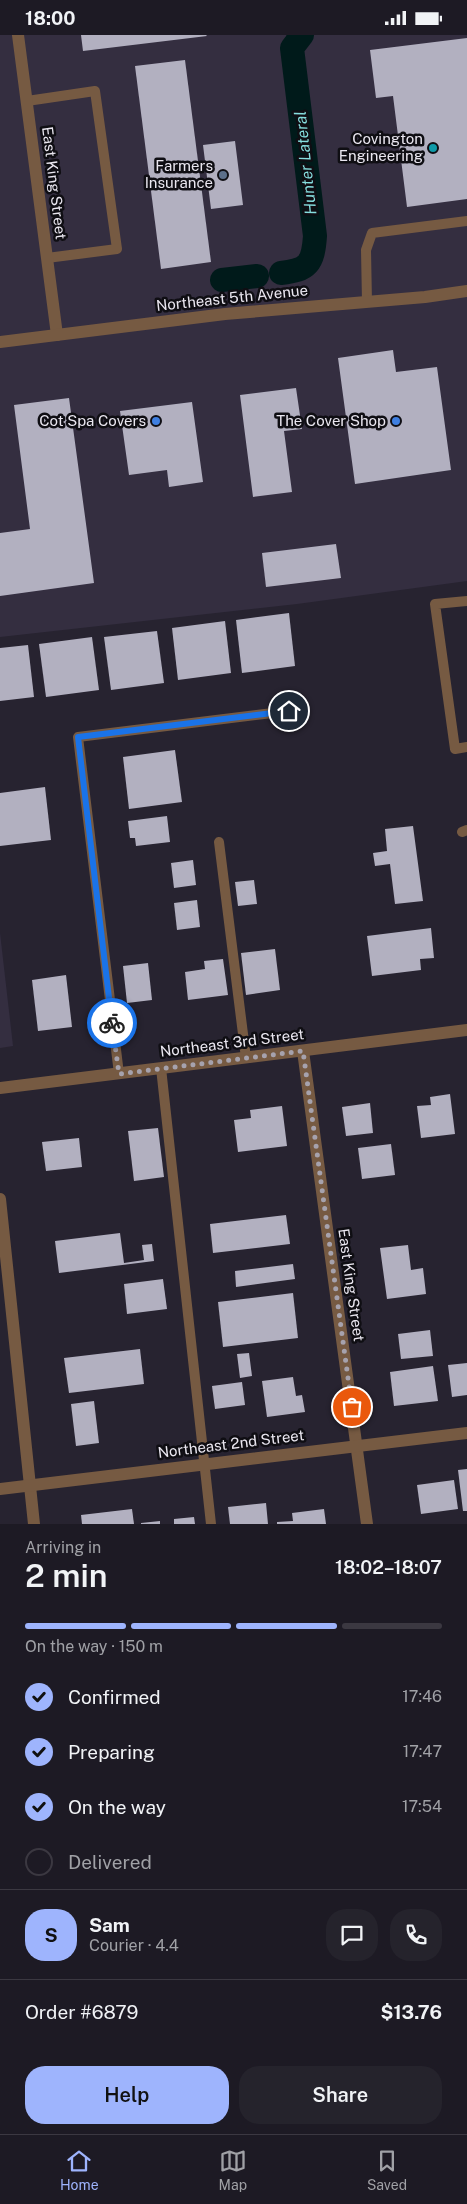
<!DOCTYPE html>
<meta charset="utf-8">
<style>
body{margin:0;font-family:"Public Sans",sans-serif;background:#25232c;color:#f1f3f6;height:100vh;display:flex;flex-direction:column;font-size:19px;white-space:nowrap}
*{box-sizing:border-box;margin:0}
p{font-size:16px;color:#a0a1a6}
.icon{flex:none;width:28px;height:28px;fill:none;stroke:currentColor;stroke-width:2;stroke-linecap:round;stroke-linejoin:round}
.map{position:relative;height:1489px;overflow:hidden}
.sheet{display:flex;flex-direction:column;background:#1d1a24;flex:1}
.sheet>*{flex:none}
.pin{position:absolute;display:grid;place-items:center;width:42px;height:42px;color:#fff;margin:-21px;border:2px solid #fff;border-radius:50%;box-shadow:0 1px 5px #0007}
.courier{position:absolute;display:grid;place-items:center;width:50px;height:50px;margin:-25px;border:4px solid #1a73e8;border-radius:50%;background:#fff;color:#222;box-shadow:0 1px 6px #0007}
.head em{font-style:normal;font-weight:600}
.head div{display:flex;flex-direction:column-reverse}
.head{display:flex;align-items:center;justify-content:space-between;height:85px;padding:0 25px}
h1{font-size:32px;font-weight:600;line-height:38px}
.bar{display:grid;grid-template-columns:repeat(4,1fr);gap:8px 5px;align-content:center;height:60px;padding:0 25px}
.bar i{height:6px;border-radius:4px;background:#3b3841}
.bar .selected{background:#9eb4fd}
.bar p{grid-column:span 4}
.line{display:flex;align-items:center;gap:12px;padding:0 25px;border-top:1px solid #3b3841}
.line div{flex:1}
.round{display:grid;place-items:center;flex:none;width:52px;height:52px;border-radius:20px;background:#25232c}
ol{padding:0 25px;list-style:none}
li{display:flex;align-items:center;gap:15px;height:55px}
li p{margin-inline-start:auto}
li .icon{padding:5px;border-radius:50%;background:#9eb4fd;color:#111;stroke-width:4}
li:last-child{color:#a0a1a6}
li i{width:28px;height:28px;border:2px solid #3b3841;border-radius:50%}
.cta{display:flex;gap:10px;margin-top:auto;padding:10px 25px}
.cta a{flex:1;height:58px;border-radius:20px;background:#9eb4fd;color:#111;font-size:20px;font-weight:600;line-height:58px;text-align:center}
.cta a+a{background:#25232c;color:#f1f3f6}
.status{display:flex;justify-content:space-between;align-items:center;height:35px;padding:0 25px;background:#1d1a24;direction:ltr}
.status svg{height:14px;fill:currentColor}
.tabs{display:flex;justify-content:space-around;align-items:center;height:70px;border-top:1px solid #3b3841;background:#1d1a24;font-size:14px;color:#a0a1a6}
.tabs a{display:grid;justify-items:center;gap:2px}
.tabs .selected{color:#9eb4fd}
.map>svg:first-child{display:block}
.built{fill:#342e40}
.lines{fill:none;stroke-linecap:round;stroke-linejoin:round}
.canal{stroke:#001a1a;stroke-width:24}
.building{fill:#b2b0c0}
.service{stroke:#765a42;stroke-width:10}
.minor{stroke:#765a42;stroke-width:12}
.done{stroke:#a6a2ad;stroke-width:5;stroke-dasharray:0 9}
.route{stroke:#1a73e8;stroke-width:6}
.culture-dot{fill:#0f9aa8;stroke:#0f0e13;stroke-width:2}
.service-dot{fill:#5c6f8a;stroke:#0f0e13;stroke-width:2}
.shop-dot{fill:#3f7fe0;stroke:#0f0e13;stroke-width:2}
.labels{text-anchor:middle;stroke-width:5;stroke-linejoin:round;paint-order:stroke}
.poi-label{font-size:15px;fill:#eae7f0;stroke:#0f0e13;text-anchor:end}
.street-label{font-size:15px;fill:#eae7f0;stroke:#0f0e13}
.water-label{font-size:16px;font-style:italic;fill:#86dedf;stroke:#0f0e13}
</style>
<div class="status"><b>18:00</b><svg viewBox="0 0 49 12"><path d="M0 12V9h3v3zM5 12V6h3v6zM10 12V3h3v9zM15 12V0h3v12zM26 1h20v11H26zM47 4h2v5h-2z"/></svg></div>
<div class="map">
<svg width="467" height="1489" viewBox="0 0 467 1489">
<rect width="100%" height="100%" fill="#272330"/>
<g class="built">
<path d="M0,0H286V2L301,0H467V546L297,569L0,602Z"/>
<path d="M0,898L13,1011L0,1013Z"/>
</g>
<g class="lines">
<g class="canal">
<path d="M281,238C308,235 313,229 315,201L292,13L302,0"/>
<path d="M222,245L257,241"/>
</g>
</g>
<g class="building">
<path d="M81,0H206L207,1L83,16Z"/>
<path d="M467,3V164L407,172L393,61L376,63L370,15Z"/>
<path d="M185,25L211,227L161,234L135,31Z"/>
<path d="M235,106L243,170L211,174L203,110Z"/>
<path d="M393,315L396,337L437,332L451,435L355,449L338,323Z"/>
<path d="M296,353L302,394L284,396L292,457L253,462L240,360Z"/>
<path d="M69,363L94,548L0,561V498L30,494L14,370Z"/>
<path d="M192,367L203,447L169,452L167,435L129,440L120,376Z"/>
<path d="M336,509L341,543L266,552L262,518Z"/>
<path d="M289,578L295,631L242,638L236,585Z"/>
<path d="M225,586L231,638L178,645L172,593Z"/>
<path d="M157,596L164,648L111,655L104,602Z"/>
<path d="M92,602L99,655L46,662L39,609Z"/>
<path d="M28,610L34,662L0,666V613Z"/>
<path d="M175,715L182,767L129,774L123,722Z"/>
<path d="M45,752L51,805L0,811V758Z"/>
<path d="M167,781L170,807L136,811L135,803H130L128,786Z"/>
<path d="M413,791L423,866L395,869L390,829L375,831L373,818L387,816L385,794Z"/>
<path d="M193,825L196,850L174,853L171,828Z"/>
<path d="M254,845L257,869L238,871L235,847Z"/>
<path d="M197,865L200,892L177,895L174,868Z"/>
<path d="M431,893L434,923L420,924L421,935L372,941L367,901Z"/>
<path d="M275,914L280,955L246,960L241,918Z"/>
<path d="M223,924L228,960L188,965L185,937L205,934L204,926Z"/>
<path d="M148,928L152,965L127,968L123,931Z"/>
<path d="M66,940L72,992L38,996L32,945Z"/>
<path d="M450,1059L455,1099L421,1103L417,1071L431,1070L430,1062Z"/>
<path d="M370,1068L373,1098L346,1101L342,1072Z"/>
<path d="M282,1071L287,1111L238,1117L234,1085L251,1083L250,1075Z"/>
<path d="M158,1093L164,1142L134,1146L128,1096Z"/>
<path d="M79,1103L82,1132L46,1136L42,1107Z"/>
<path d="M391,1109L395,1140L362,1144L358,1113Z"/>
<path d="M286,1180L290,1209L213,1218L210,1189Z"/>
<path d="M120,1198L124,1228L144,1225L142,1210L152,1209L154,1226L59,1238L55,1206Z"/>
<path d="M408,1210L411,1235L423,1233L426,1259L387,1264L380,1213Z"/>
<path d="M293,1229L295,1244L236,1252L235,1236Z"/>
<path d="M163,1244L167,1274L127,1279L124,1249Z"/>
<path d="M293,1258L298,1303L223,1312L218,1267Z"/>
<path d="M430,1295L433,1321L401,1324L398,1299Z"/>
<path d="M140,1314L144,1349L69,1358L64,1323Z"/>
<path d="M249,1318L252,1341L240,1343L237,1319Z"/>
<path d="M467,1328V1360L452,1362L448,1330Z"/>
<path d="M433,1331L438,1366L394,1371L390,1337Z"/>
<path d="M293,1342L296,1361L302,1360L305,1377L267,1382L262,1346Z"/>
<path d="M242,1347L245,1370L215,1374L212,1351Z"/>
<path d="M94,1366L99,1408L76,1411L71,1369Z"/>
<path d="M467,1434V1476H463L458,1435Z"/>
<path d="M454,1445L458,1474L421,1479L417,1450Z"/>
<path d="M266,1468L268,1489H230L228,1472Z"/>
<path d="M132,1474L134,1489H82L81,1480Z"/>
<path d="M324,1474L326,1489H277V1487L293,1486L292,1478Z"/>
<path d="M194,1482L195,1489H174V1484Z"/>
<path d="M160,1486V1489H141V1488Z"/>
</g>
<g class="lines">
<g class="service">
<path d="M27,66L95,56L117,214L47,223"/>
<path d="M367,267L366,215L372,198L467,186"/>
<path d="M467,566L435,569L455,714L467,712"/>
<path d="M462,797L467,795"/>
<path d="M219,807L246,1023"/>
<path d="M161,1033L211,1489"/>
<path d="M119,1039L78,702L289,676"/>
</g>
<g class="minor">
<path d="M18,0L57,300"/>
<path d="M0,307L225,279L425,262L467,256"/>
<path d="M303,1016L367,1489"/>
<path d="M0,1053L467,995"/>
<path d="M0,1164L34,1489"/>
<path d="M0,1454L467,1398"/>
</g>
</g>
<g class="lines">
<path class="done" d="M112,988L119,1039L303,1016L352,1372"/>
<path class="route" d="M112,988L78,702L289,676"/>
</g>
<circle class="culture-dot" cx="433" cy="113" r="5"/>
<circle class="service-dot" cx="223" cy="140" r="5"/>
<g class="shop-dot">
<circle cx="156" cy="386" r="5"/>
<circle cx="396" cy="386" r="5"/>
</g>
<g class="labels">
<g class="poi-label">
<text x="423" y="109">Covington<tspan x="423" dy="17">Engineering</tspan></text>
<text x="213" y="136">Farmers<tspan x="213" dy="17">Insurance</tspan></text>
<text x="146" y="391">Cot Spa Covers</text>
<text x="386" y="391">The Cover Shop</text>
</g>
<g class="street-label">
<text transform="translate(54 148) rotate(83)" y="5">East King Street</text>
<text transform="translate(232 263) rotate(-6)" y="5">Northeast 5th Avenue</text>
<text transform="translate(232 1008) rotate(-7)" y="5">Northeast 3rd Street</text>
<text transform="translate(351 1250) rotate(82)" y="5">East King Street</text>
<text transform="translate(231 1409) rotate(-7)" y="5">Northeast 2nd Street</text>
</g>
<g class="water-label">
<text transform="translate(305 128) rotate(-96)" y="6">Hunter Lateral</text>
</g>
</g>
</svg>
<div class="pin" style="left:352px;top:1372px;background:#ea580c"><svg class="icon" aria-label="bag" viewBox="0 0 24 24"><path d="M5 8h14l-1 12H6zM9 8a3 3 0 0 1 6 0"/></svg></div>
<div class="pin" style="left:289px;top:676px;background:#1f2937"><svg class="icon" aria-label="home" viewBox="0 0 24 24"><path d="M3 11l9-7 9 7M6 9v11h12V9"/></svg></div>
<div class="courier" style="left:112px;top:988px"><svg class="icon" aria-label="bike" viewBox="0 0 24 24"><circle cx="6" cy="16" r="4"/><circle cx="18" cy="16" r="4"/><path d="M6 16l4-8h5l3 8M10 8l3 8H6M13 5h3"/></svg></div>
</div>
<section class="sheet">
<div class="head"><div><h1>2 min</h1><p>Arriving in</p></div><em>18:02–18:07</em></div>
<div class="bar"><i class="selected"></i><i class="selected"></i><i class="selected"></i><i></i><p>On the way · 150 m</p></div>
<ol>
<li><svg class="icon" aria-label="check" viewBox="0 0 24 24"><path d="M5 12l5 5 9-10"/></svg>Confirmed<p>17:46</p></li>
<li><svg class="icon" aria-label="check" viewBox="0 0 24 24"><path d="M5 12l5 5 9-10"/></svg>Preparing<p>17:47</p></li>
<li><svg class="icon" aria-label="check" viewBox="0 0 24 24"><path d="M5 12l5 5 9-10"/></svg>On the way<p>17:54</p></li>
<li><i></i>Delivered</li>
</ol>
<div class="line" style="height:90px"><b class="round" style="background:#9eb4fd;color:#111">S</b><div><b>Sam</b><p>Courier · 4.4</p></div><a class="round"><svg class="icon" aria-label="chat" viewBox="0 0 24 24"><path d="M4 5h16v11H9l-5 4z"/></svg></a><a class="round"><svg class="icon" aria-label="phone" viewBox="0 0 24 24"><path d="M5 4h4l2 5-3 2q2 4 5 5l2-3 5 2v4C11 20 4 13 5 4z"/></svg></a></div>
<div class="line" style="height:65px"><div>Order #6879</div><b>$13.76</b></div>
<div class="cta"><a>Help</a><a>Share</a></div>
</section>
<nav class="tabs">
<a class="selected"><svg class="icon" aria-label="home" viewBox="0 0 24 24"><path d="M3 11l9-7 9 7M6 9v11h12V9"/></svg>Home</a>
<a><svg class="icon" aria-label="map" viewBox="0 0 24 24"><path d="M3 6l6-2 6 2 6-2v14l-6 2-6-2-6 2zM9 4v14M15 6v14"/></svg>Map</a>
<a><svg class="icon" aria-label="saved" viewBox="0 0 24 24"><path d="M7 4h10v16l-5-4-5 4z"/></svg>Saved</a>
</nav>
